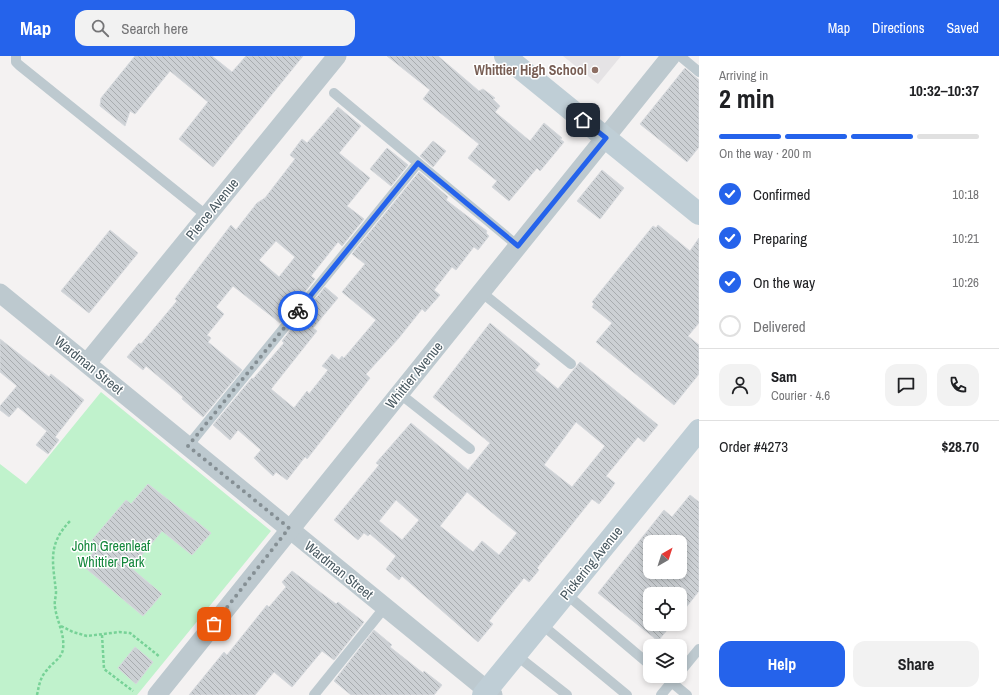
<!DOCTYPE html>
<meta charset="utf-8">
<style>
body{margin:0;font-family:"Archivo Narrow",sans-serif;background:#f2f2f2;color:#202124;height:100vh;display:flex;flex-direction:column;font-size:15px;white-space:nowrap}
*{box-sizing:border-box;margin:0}
p{font-size:13px;color:#757577}
.icon{flex:none;width:22px;height:22px;fill:none;stroke:currentColor;stroke-width:2;stroke-linecap:round;stroke-linejoin:round}
.map{position:relative;flex:1;overflow:hidden}
.details{display:flex;flex-direction:column;background:#fff;width:300px}
.details>*{flex:none}
.needle{width:26px;rotate:39deg}
.buttons{position:absolute;left:643px;top:479px;display:grid;gap:8px}
.buttons a{display:grid;place-items:center;width:44px;height:44px;border-radius:8px;background:#fff;box-shadow:0 2px 6px #0003;font-size:20px}
.pin{position:absolute;display:grid;place-items:center;width:34px;height:34px;color:#fff;margin:-17px;border-radius:8px;box-shadow:0 2px 6px #0006}
.courier{position:absolute;display:grid;place-items:center;width:40px;height:40px;margin:-20px;border:3px solid #2563eb;border-radius:50%;background:#fff;color:#222;box-shadow:0 1px 5px #0007}
.head em{font-style:normal;font-weight:700}
.head div{display:flex;flex-direction:column-reverse}
.head{display:flex;align-items:center;justify-content:space-between;height:68px;padding:0 20px}
h1{font-size:26px;font-weight:700;line-height:30px}
.bar{display:grid;grid-template-columns:repeat(4,1fr);gap:6px 4px;align-content:center;height:48px;padding:0 20px}
.bar i{height:5px;border-radius:3px;background:#e0e0e0}
.bar .on{background:#2563eb}
.bar p{grid-column:span 4}
.line{display:flex;align-items:center;gap:10px;padding:0 20px;border-top:1px solid #e0e0e0}
.line div{flex:1}
.round{display:grid;place-items:center;flex:none;width:42px;height:42px;border-radius:12px;background:#f2f2f2}
ol{padding:0 20px;list-style:none}
li{display:flex;align-items:center;gap:12px;height:44px}
li p{margin-inline-start:auto}
li .icon{padding:4px;border-radius:50%;background:#2563eb;color:#fff;stroke-width:4}
li:last-child{color:#757577}
li i{width:22px;height:22px;border:2px solid #e0e0e0;border-radius:50%}
.cta{display:flex;gap:8px;margin-top:auto;padding:8px 20px}
.cta a{flex:1;height:46px;border-radius:12px;background:#2563eb;color:#fff;font-size:16px;font-weight:700;line-height:46px;text-align:center}
.cta a+a{background:#f2f2f2;color:#202124}
header{display:flex;align-items:center;gap:24px;box-sizing:border-box;height:56px;padding:0 20px;background:#2563eb;color:#fff}
header strong{font-size:19px}
nav{display:flex;gap:22px;margin-inline-start:auto;font-size:14px}
.search{width:280px;height:36px;background:#f2f2f2;display:flex;align-items:center;gap:10px;box-sizing:border-box;padding:0 14px;border-radius:12px;color:#757577;font-size:15px}
main{display:flex;flex:1;min-height:0}
.map>svg:first-child{display:block}
.education{fill:#e5e3e5}
.green{fill:#c0f2cc}
.building{fill:url(#building-back-hatch);stroke:#d6d9dd;fill-rule:evenodd}
.lines{fill:none;stroke-linecap:round;stroke-linejoin:round}
.path{stroke:#77d297;stroke-width:2.5;stroke-dasharray:3 2;stroke-linecap:butt}
.lane{stroke:#bdc9cf;stroke-width:10}
.street{stroke:#bdc9cf;stroke-width:19}
.secondary{stroke:#bfced6;stroke-width:22}
.done{stroke:#858f94;stroke-width:4;stroke-dasharray:0 7.2}
.route{stroke:#2563eb;stroke-width:5}
.education-dot{fill:#8d6e63;stroke:#fff;stroke-width:1.5}
.labels{text-anchor:middle;stroke-width:3;stroke-linejoin:round;paint-order:stroke}
.education-label{font-size:14px;font-weight:bold;fill:#785e54;stroke:#fff;text-anchor:end}
.street-label{font-size:14px;fill:#495961;stroke:#fff}
.park-label{font-size:14px;fill:#14873c;stroke:#fff}
</style>
<header>
<strong>Map</strong>
<div class="search"><svg class="icon" aria-label="search" viewBox="0 0 24 24"><circle cx="10" cy="10" r="6"/><path d="M15 15l6 6"/></svg>Search here</div>
<nav><a>Map</a><a>Directions</a><a>Saved</a></nav>
</header>
<main>
<div class="map">
<svg width="699" height="639" viewBox="0 0 699 639">
<defs>
<pattern id="building-back-hatch" width="6" height="6" patternUnits="userSpaceOnUse"><rect width="6" height="6" fill="#ccd0d4"/><path d="M-1 5l2 2M0 0l6 6M5-1l2 2" fill="none" stroke="#a8acaf"/></pattern>
</defs>
<rect width="100%" height="100%" fill="#f4f2f2"/>
<path class="education" d="M563,0H621L598,28Z"/>
<path class="green" d="M101,336L271,475L137,639H0V408L26,428Z"/>
<g class="building">
<path d="M135,0H212L232,16L246,0H303L213,111L179,83L208,46L170,15L135,58L130,55L125,70L100,50L101,42Z"/>
<path d="M387,0H438L479,35L483,33L495,42L493,43L500,50L495,56L530,85L544,67L562,82L560,83L564,86L540,115L537,112L509,145L492,131L497,125L468,102L479,88L423,43L430,34Z"/>
<path d="M685,12L699,24V91L687,106L640,68Z"/>
<path d="M338,51L361,70L339,97L370,122L347,150L364,163L342,190L338,186L311,220L315,223L280,267L233,230L216,251L224,258L207,279L211,282L208,286L242,314L203,361L182,343L183,341L146,310L143,314L127,301L139,287L141,288L177,245L175,243L231,169L236,174L257,147L265,142L295,103L290,99L302,83L307,87ZM276,185L295,201L279,221L259,204Z"/>
<path d="M433,85L446,95L433,111L420,100Z"/>
<path d="M387,92L408,109L391,130L370,113Z"/>
<path d="M602,114L624,132L600,163L577,145Z"/>
<path d="M419,116L448,141L446,144L487,175L486,177L489,180L478,194L474,191L473,192L456,214L452,211L434,234L440,239L425,256L422,253L398,283L366,318L370,322L307,403L305,401L287,424L276,416L273,420L254,402L261,394L238,374L230,384L213,369L252,322L253,323L284,287L282,285L325,231L338,242L313,272L317,275L271,333L294,352L307,335L309,338L328,314L322,310L332,298L339,304L342,300L344,302L376,264L342,236L365,208L352,198Z"/>
<path d="M658,169L690,195L699,182V267L688,280L699,289V318L674,349L596,286L612,267L592,251L594,248L592,246L653,170L656,172Z"/>
<path d="M110,174L138,197L89,257L61,235Z"/>
<path d="M490,267L540,308L535,314L558,333L580,306L658,369L644,386L638,381L606,420L615,427L607,438L599,448L592,443L537,512L539,514L529,526L524,522L489,565L493,568L478,586L402,520L399,524L386,513L396,500L370,478L368,480L364,477L358,484L334,464L379,409L376,407L411,367L468,414L490,387L433,341ZM576,366L605,390L572,431L544,409ZM467,436L517,477L499,499L482,485L473,496L440,470ZM396,444L419,464L402,484L379,465Z"/>
<path d="M0,283L49,321L51,318L84,344L55,381L59,384L48,398L36,389L47,375L48,376L18,351L9,361L0,354V350L17,330L0,316Z"/>
<path d="M148,428L211,477L192,499L162,475L131,512L162,538L143,560L82,509L99,490L92,484L126,444L131,448Z"/>
<path d="M690,439L699,446V535L680,559V538H650V568H672L658,585L598,537L664,454L672,461ZM650,486H680V516H650Z"/>
<path d="M292,515L336,548L338,546L364,566L334,604L322,595L292,631L274,616L255,639H189L224,596L227,599L267,549L269,551L286,531L282,526Z"/>
<path d="M374,574L392,589L390,591L423,617L424,615L442,629L434,639H351L334,625Z"/>
<path d="M135,591L153,606L136,628L118,612Z"/>
</g>
<g class="lines">
<g class="path">
<path d="M61,570L73,576L87,580L119,576L130,577L160,601"/>
<path d="M102,579L104,613L133,635"/>
<path d="M37,639C39,630 40,621 47,614C52,607 62,602 63,593C65,578 57,566 55,551C54,546 56,541 56,536C53,506 47,489 70,465"/>
</g>
<g class="lane">
<path d="M16,0V6L19,9L207,160"/>
<path d="M680,0L699,16"/>
<path d="M334,37L518,190"/>
<path d="M481,236L571,308"/>
<path d="M399,337L470,393"/>
<path d="M188,390L418,107"/>
<path d="M566,538L650,609"/>
<path d="M541,568L627,639"/>
<path d="M516,599L567,639"/>
<path d="M680,616L699,593"/>
<path d="M664,620L687,639"/>
<path d="M314,639L385,551"/>
<path d="M661,639L675,622"/>
</g>
<g class="street">
<path d="M0,237L493,639"/>
<path d="M87,307L337,0"/>
<path d="M157,639L671,0"/>
</g>
<g class="secondary">
<path d="M505,0L699,158"/>
<path d="M483,639L699,374"/>
</g>
</g>
<g class="lines">
<path class="done" d="M214,568L289,472L188,390L298,255"/>
<path class="route" d="M298,255L418,107L518,190L606,82L583,64"/>
</g>
<circle class="education-dot" cx="595" cy="14" r="4"/>
<g class="labels">
<g class="education-label">
<text x="587" y="19">Whittier High School</text>
</g>
<g class="street-label">
<text transform="translate(212 153) rotate(-51)" y="5">Pierce Avenue</text>
<text transform="translate(89 309) rotate(39)" y="5">Wardman Street</text>
<text transform="translate(414 319) rotate(-51)" y="5">Whittier Avenue</text>
<text transform="translate(591 507) rotate(-51)" y="5">Pickering Avenue</text>
<text transform="translate(339 514) rotate(39)" y="5">Wardman Street</text>
</g>
<g class="park-label">
<text x="111" y="495">John Greenleaf<tspan x="111" dy="16">Whittier Park</tspan></text>
</g>
</g>
</svg>
<div class="buttons">
<a><svg class="needle" viewBox="-14 -14 28 28"><path d="M0-13l5 13h-10z" fill="#e53935"/><path d="M0 13l5-13h-10z" fill="#757577"/></svg></a>
<a><svg class="icon" aria-label="locate" viewBox="0 0 24 24"><circle cx="12" cy="12" r="6"/><path d="M12 2v4M12 18v4M2 12h4M18 12h4"/></svg></a>
<a><svg class="icon" aria-label="layers" viewBox="0 0 24 24"><path d="M12 4l9 5-9 5-9-5zM3 14l9 5 9-5"/></svg></a>
</div>
<div class="pin" style="left:214px;top:568px;background:#ea580c"><svg class="icon" aria-label="bag" viewBox="0 0 24 24"><path d="M5 8h14l-1 12H6zM9 8a3 3 0 0 1 6 0"/></svg></div>
<div class="pin" style="left:583px;top:64px;background:#1f2937"><svg class="icon" aria-label="home" viewBox="0 0 24 24"><path d="M3 11l9-7 9 7M6 9v11h12V9"/></svg></div>
<div class="courier" style="left:298px;top:255px"><svg class="icon" aria-label="bike" viewBox="0 0 24 24"><circle cx="6" cy="16" r="4"/><circle cx="18" cy="16" r="4"/><path d="M6 16l4-8h5l3 8M10 8l3 8H6M13 5h3"/></svg></div>
</div>
<section class="details">
<div class="head"><div><h1>2 min</h1><p>Arriving in</p></div><em>10:32–10:37</em></div>
<div class="bar"><i class="on"></i><i class="on"></i><i class="on"></i><i></i><p>On the way · 200 m</p></div>
<ol>
<li><svg class="icon" aria-label="check" viewBox="0 0 24 24"><path d="M5 12l5 5 9-10"/></svg>Confirmed<p>10:18</p></li>
<li><svg class="icon" aria-label="check" viewBox="0 0 24 24"><path d="M5 12l5 5 9-10"/></svg>Preparing<p>10:21</p></li>
<li><svg class="icon" aria-label="check" viewBox="0 0 24 24"><path d="M5 12l5 5 9-10"/></svg>On the way<p>10:26</p></li>
<li><i></i>Delivered</li>
</ol>
<div class="line" style="height:72px"><a class="round"><svg class="icon" aria-label="person" viewBox="0 0 24 24"><circle cx="12" cy="8" r="4"/><path d="M4 21q1-7 8-7t8 7"/></svg></a><div><b>Sam</b><p>Courier · 4.6</p></div><a class="round"><svg class="icon" aria-label="chat" viewBox="0 0 24 24"><path d="M4 5h16v11H9l-5 4z"/></svg></a><a class="round"><svg class="icon" aria-label="phone" viewBox="0 0 24 24"><path d="M5 4h4l2 5-3 2q2 4 5 5l2-3 5 2v4C11 20 4 13 5 4z"/></svg></a></div>
<div class="line" style="height:52px"><div>Order #4273</div><b>$28.70</b></div>
<div class="cta"><a>Help</a><a>Share</a></div>
</section>
</main>
